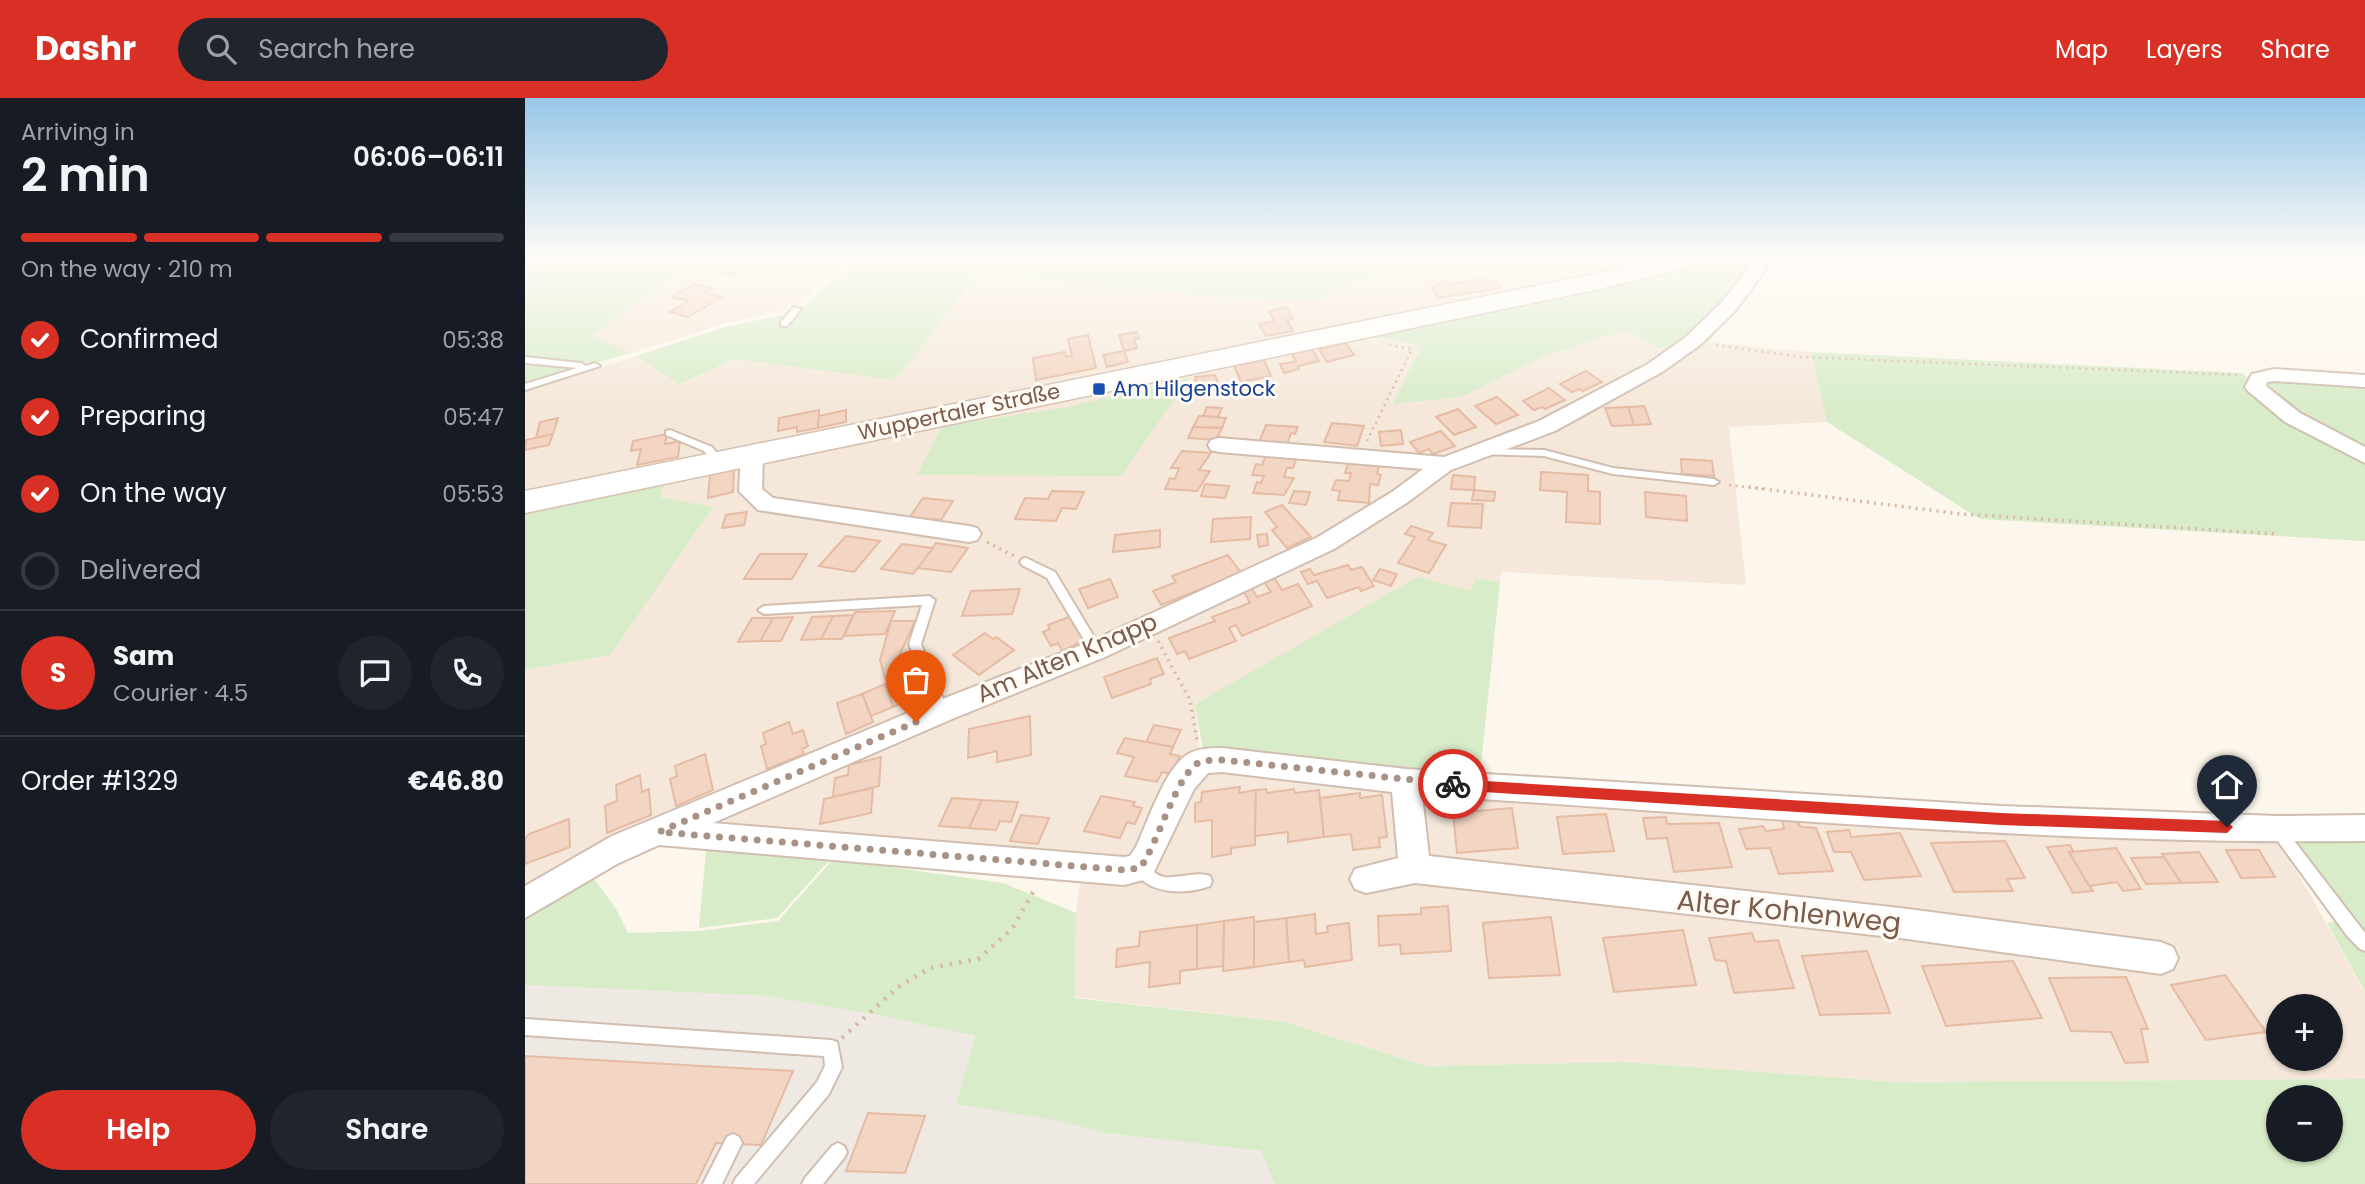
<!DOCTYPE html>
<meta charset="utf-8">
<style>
body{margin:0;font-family:Poppins,sans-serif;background:#20242c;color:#f1f3f6;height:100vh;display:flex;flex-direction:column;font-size:26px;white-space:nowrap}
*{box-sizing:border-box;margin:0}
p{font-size:23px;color:#9ea1a6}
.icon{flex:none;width:38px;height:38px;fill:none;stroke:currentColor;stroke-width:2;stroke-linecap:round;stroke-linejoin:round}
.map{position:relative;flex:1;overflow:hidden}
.details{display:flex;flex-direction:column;background:#171b24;width:525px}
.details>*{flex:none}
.controls{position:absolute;left:1741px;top:896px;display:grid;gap:14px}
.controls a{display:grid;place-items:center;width:77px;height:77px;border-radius:50%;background:#171b24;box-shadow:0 2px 5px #0004;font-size:35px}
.pin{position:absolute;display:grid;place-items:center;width:60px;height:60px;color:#fff;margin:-72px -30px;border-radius:50% 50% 50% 0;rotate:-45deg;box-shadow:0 0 7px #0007}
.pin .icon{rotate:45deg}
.courier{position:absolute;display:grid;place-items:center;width:70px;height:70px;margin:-35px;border:5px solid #d93025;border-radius:50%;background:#fff;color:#222;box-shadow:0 2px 9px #0007}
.headline em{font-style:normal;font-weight:600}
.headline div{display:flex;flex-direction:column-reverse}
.headline{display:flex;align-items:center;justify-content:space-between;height:119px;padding:0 21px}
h1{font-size:46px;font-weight:600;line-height:52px}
.bar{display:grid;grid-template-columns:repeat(4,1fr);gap:10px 7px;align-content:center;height:84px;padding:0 21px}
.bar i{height:9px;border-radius:5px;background:#363941}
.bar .active{background:#d93025}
.bar p{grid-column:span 4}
.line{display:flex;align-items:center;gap:18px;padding:0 21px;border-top:2px solid #363941}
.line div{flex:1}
.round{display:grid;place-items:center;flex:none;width:74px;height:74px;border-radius:37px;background:#20242c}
ol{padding:0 21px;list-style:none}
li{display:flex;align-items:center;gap:21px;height:77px}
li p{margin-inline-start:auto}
li .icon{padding:7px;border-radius:50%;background:#d93025;color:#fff;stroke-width:4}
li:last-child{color:#9ea1a6}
li i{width:38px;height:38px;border:4px solid #363941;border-radius:50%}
.action{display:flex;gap:14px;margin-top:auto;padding:14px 21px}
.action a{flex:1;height:80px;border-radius:42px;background:#d93025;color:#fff;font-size:28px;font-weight:600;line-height:80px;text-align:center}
.action a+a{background:#20242c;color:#f1f3f6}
header{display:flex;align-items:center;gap:42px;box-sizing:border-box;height:98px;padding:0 35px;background:#d93025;color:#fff}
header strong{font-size:33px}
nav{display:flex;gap:38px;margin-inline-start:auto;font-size:24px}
.search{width:490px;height:63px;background:#20242c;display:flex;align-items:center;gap:18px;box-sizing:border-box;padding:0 24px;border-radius:38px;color:#9ea1a6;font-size:26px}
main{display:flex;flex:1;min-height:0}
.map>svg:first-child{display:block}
.residential{fill:#f5e8da;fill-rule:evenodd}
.industrial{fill:#efe9e4}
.green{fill:#d8ecc9;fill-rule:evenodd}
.building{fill:#f3d5c3;stroke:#e6bba3;stroke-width:2}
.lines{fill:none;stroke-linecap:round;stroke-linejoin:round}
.service-casing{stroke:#d1beb0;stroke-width:4}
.minor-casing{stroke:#d1beb0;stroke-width:4}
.secondary-casing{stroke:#d6c0b0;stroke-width:3}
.path-far2{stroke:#d9b8a5;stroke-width:2.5;stroke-dasharray:2 4.5;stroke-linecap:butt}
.path-far1{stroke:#d9b8a5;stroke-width:3.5;stroke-dasharray:2 5;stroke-linecap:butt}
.path{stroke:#d9b8a5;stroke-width:4.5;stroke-dasharray:2.5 7;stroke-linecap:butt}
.service{fill:#fff;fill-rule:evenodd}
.minor{fill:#fff;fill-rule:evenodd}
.secondary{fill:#fff;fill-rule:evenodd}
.route{fill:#d93025}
.done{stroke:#a89285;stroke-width:7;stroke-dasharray:0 12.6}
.transit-dot{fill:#1a4fb4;stroke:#fffaf3;stroke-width:2.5}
.labels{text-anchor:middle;stroke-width:6;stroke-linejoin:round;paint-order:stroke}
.far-transit-label{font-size:21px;fill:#164399;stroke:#fffaf3;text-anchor:start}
.far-street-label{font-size:21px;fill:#7a5c4d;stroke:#fffaf3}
.street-label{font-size:24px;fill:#7a5c4d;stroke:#fffaf3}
.near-street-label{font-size:28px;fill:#7a5c4d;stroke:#fffaf3}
</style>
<header>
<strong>Dashr</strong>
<div class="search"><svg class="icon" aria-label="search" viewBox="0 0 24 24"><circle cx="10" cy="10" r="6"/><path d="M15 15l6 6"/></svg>Search here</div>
<nav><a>Map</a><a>Layers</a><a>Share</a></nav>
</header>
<main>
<section class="details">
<div class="headline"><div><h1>2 min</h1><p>Arriving in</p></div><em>06:06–06:11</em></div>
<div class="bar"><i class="active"></i><i class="active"></i><i class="active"></i><i></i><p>On the way · 210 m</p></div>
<ol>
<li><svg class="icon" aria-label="check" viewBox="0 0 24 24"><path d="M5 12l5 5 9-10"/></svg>Confirmed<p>05:38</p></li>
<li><svg class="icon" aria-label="check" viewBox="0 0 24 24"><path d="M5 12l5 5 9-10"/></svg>Preparing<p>05:47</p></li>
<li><svg class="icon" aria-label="check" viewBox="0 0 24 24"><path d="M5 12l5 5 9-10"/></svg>On the way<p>05:53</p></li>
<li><i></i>Delivered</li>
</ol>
<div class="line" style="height:126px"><b class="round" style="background:#d93025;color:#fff">S</b><div><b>Sam</b><p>Courier · 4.5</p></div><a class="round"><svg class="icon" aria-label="chat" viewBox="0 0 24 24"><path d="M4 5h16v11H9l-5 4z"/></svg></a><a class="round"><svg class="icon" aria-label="phone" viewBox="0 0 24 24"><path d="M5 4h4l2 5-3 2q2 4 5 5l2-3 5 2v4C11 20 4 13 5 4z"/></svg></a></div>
<div class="line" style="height:91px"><div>Order #1329</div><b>€46.80</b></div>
<div class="action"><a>Help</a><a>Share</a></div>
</section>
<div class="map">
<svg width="1840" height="1086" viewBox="0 0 1840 1086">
<rect width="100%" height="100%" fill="#fdf6ec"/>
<g class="residential">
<path d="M177,160L251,161L317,168L270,210L197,226L106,255L64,239Z"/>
<path d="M978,172L1084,173L0,397V293L111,258L154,286L209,261L370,282L453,176L705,200L793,202L828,183Z"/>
<path d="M1102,232L1133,250L1184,244L1286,254L1302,324L1204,329L1221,487L976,474L975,484L951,480L946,494L670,605L676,664L1750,734L1840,895V981L1371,984L1100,964L901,968L760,924L550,899L551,815L558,761L136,721L0,804V572L85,556L187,409L135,399L141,383L844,237L895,248L869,306L936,299L1018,259ZM1754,908H1806V961H1754Z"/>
</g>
<path class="industrial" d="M0,887L242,898L353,917L450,938L431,1006L529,1022L581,1035L737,1053L750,1086H0Z"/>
<g class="green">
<path d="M0,159H326L317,168L251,161L177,160L65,238L106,255L71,265L0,260Z"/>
<path d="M334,159H1106V170L1084,173L978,172L828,183L793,202L705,200L453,176L370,282L209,261L154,286L111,258L200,229L272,214Z"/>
<path d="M1198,159H1228L1217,182L1212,207L1184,244L1133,250L1102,232L1018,259L936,299L868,306L896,248L846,237L1152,174Z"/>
<path d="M1286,254L1716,275L1731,284L1737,282L1840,284V443L1455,421L1302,324Z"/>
<path d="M0,265L50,271L0,286Z"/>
<path d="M664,280L596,378L392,377L417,328L538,310Z"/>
<path d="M141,383L135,399L188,409L85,557L0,572V413Z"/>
<path d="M892,479L946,493L951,480L975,484L954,686L679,658L670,606Z"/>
<path d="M1758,735L1840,736V894L1802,825L1811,823Z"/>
<path d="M192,746L310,756L252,820L174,830L181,752Z"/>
<path d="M312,757L336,765L478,785L551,815L550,900L760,924L901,968L1100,964L1371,984L1840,981V1086H750L736,1053L581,1035L529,1022L431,1006L450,938L353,917L242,898L0,887V809L48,782H70L91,811L103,835L173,833L253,823ZM1754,999H1806V1052H1754Z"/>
</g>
<g class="building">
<path d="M201,167L223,168L214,176L192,175Z"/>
<path d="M956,181L959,184L970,182L976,190L914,200L906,189L919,183L929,186Z"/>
<path d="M169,186L188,191L181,195L197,199L163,219L145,214L164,203L147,199Z"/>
<path d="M761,209L768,221L762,222L768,233L741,238L734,226L749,223L744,213Z"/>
<path d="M612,234L614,240L609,241L612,250L599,253L594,237Z"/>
<path d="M563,237L571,270L511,282L508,260L540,254L541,259L547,258L543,241Z"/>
<path d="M821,245L829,257L802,264L794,251Z"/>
<path d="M787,251L794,263L773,268L774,271L759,275L755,266L771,264L767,255Z"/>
<path d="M599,253L603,264L582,269L578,257Z"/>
<path d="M739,262L746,278L716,284L709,268Z"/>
<path d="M1061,273L1077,284L1058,293L1054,291L1047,294L1035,286Z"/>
<path d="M690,277L695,291L672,294L670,279Z"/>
<path d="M1024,290L1040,302L1020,311L1017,309L1009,312L998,303Z"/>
<path d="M972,299L993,317L971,326L950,308Z"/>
<path d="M1119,308L1126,326L1109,327L1103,309Z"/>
<path d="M682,309L697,310L693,319L678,318Z"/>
<path d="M1103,309L1109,327L1087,328L1080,310Z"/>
<path d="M933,311L951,329L929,337L911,319Z"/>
<path d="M294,312L293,330L272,334V329L253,333L254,320Z"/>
<path d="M321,312V324L293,330L294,318Z"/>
<path d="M674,318H678L701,320L697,330L668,329Z"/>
<path d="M33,320L28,336L11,340L15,324Z"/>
<path d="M807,325L839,328L832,348L799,344Z"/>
<path d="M741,327L773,329L770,336L766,335L762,346L734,344Z"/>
<path d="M668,329L697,330L691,342L663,340Z"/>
<path d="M876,332L878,346L856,348L854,334Z"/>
<path d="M916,333L930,348L908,356L904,351L894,355L885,344Z"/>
<path d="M28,336L24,347L0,352L1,342Z"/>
<path d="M142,336L140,346L155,343L153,359L112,367L116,351L106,353L108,343Z"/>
<path d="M657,353L686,355L674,372L685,373L672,393L640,391L645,380L650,381L654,370H646Z"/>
<path d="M741,358L772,360L768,370H762L759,379L769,380L759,397L728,395L732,384L736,385L739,378L727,377L731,366L737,367Z"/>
<path d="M1156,361L1187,363L1189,378L1157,376Z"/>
<path d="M823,365L854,368L852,376L856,377L853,387L845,386L844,405L813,402L815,393L807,392L811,382L824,383L826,375H820Z"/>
<path d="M209,371L208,394L183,400L185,377Z"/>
<path d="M1016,374L1063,377V393L1075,394V426L1041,424L1042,394L1015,392Z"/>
<path d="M928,377L950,379L949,392L926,391Z"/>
<path d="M680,386L704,388L700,400L676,398Z"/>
<path d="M949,392L970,394L969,403L947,402Z"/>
<path d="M527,393L559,394L551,411L537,410L531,423L490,421L500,400L523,401Z"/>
<path d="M769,393L785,394L781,407L764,405Z"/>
<path d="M1120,394L1161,398L1162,423L1121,419Z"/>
<path d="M398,400L428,403L416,422L385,419Z"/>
<path d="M926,405L958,406L956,430L923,428Z"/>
<path d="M757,407L786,439L762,450L747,432L752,429L740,414Z"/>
<path d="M222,414L219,427L197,430L201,417Z"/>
<path d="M726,419L725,441L686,444L688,421Z"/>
<path d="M886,428L908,435L903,442L921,447L904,475L873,465L890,439L880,436Z"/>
<path d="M635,432V449L588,454L590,437Z"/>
<path d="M742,436L743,447L734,449L732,437Z"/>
<path d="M321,438L355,443L329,474L294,468Z"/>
<path d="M411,445L443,450L426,474L392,470Z"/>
<path d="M377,446L408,450L388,476L356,471Z"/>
<path d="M235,456H282L267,481H219Z"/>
<path d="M703,457L716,475L636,507L628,493L651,484L647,478Z"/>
<path d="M823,467L826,472L837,469L849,488L836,493L834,489L802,500L792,483L783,486L776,474L785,471L789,477Z"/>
<path d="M855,471L872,476L866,488L848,482Z"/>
<path d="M748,478L757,492L773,486L787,508L717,538L711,527L704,530L711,543L664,561L660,553L652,556L644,540L690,523L687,519L725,505L718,492L726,489L732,499L746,494L738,482Z"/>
<path d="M585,481L593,499L563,510L554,491Z"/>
<path d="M495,491L487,516L437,518L446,493Z"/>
<path d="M370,513L360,536L319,538L330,514Z"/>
<path d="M328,517L317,541H296L308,518Z"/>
<path d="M308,518L296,541L276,542L287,519Z"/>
<path d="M546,518L560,542L537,553L533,545L526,548L518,534L525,531L523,527Z"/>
<path d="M268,519L256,543H235L248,520Z"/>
<path d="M227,520H248L235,543L213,544Z"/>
<path d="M366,523H390L374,558L388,601L368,609L355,562Z"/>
<path d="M460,535L468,541L471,539L489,552L454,577L428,557Z"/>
<path d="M632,560L639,576L625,581L626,586L587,600L579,579Z"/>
<path d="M360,586L368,609L346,618L337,596Z"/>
<path d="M337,596L348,624L321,636L312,605Z"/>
<path d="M505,618L506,657L472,664V653L443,660L444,631Z"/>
<path d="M264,624L268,636L278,632L283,648L277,651L279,656L242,671L236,648L241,646L238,635Z"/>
<path d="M629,627L656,632L648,649L621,644Z"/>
<path d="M600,640L648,649L645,656L655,658L646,676L637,674L632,684L600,678L609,659L592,655Z"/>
<path d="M180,656L188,692L151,708L145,681L152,678L150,668Z"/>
<path d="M356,659L354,688L308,699L310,680L323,677L324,667Z"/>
<path d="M115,677L117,694L124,691L126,717L82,735L80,708L92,703L91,687Z"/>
<path d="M715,689L714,695L731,692L730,747L706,750V756L687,759V722L670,724V705L676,704L677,694Z"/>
<path d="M348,690L346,715L295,726L299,701Z"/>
<path d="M741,691L742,695L769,691L770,695L794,692L799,739L763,744V734L730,738L731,692Z"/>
<path d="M835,695V700L857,697L862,739L854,740L855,749L828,752L826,736L799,739L795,700Z"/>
<path d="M576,698L610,704L608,708L617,710L610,726L602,724L595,740L559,733Z"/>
<path d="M427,700L457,702L444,730L414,728Z"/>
<path d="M457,702L493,704L486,724L475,723L471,732L444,730Z"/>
<path d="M987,710L993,750L932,755L928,715Z"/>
<path d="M1081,716L1089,753L1038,756L1032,719Z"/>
<path d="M496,717L524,720L513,746L485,743Z"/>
<path d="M1141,719L1142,726L1194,725L1207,769L1149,774L1142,740L1122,741L1118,720Z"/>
<path d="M44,721L45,749L0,766V741L4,736Z"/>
<path d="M1257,723H1271L1276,729L1291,730L1308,773L1254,776L1245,750L1221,751L1214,731L1238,728L1241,733L1259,731Z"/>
<path d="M1324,732L1326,739L1375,735L1396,778L1339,782L1326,754H1309L1302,734Z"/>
<path d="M1480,743L1500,780L1482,781L1488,793L1429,794L1406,745Z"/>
<path d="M1545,747L1548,753L1544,754L1568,793L1548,795L1522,749Z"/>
<path d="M1591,750L1616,791L1598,793L1592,784L1564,788L1544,754Z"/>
<path d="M1701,752H1734L1750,779L1716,780Z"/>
<path d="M1674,754L1693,784L1656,785L1637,756Z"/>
<path d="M1639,759L1656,785L1621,786L1606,760Z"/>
<path d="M923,808L926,853L876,856L875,846L854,848L853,818L896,816V810Z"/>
<path d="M790,816L791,836L803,834L802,828L824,825L827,862L780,869L779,862L764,864L761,820Z"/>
<path d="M729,819V869L698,873L699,823Z"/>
<path d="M1026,819L1035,877L964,880L958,825Z"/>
<path d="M761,820L764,864L729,869V824Z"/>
<path d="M699,823L698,868L672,871V827Z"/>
<path d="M672,827V871L655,873V885L624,889L625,864L591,869L592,851L614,848L615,834Z"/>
<path d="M1158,832L1171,887L1089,894L1078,840Z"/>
<path d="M1227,835L1230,844L1253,842L1269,890L1209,895L1201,863L1190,862L1184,840Z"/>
<path d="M1342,853L1365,915L1295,917L1277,858Z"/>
<path d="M1488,863L1517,920L1421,928L1397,868Z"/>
<path d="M1700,877L1741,934L1681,942L1646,887Z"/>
<path d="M1601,879L1623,931H1616L1623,964L1600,965L1586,934L1546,933L1524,880Z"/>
<path d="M0,958L268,973L236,1047L191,1045L171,1086H0Z"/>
<path d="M343,1015L400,1018L380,1075L321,1073Z"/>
</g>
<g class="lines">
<g class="service-casing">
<g id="service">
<path d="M269,209L276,211L262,228H256V224Z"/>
<path d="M0,259L56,265L61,268L70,265L75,268L0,292V286L52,270L0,265Z"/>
<path d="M145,332L187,349L198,363L193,366L189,365L179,353L141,337V333Z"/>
<path d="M961,351L1019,352L1088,370L1189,381L1194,384L1189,387L1088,376L1019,358L957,356L956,354Z"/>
<path d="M501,460L530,474L575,549L577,552L575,555H567L522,480L497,467L495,464L497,461Z"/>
<path d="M404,498L410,502L396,546L423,613L422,617H412L411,613L384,546L397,507L239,516L233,512L239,508Z"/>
<path d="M1752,725L1757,727L1840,835V853L1835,851L1823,839L1747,735L1745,731L1747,727Z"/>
<path d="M615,763C624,767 628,777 639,779C654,781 671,773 685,778L687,783L685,788C660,797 621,797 608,770L610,765Z"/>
<path d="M0,921L306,942L312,944L317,969L304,996L229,1086H208L211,1080L292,984L300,968L299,958L0,937Z"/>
<path d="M208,1036L214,1039L217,1045L197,1086H178L202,1039Z"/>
<path d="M313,1045L319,1048L322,1054L319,1060L298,1086H277L280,1080L307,1048Z"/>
</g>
</g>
<g class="minor-casing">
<g id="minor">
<path d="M1228,159H1245L1238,175L1210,213L1175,247L1137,274L1030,333L926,372L883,404L809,451L580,559L427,621L188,725L599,759L605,758L611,749C623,724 640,668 665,655C675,650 686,650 697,650L881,671L1476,708L1752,718L1840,717V743C1526,747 1211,717 897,697L904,758L1375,810L1636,844L1648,849L1653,860L1648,871L1636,876L1375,840L890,785L841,795L830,791L825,781L830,771L873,760L867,694L697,674L683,675L669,691L626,780L599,787L134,747L92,766L0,820V788L87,738L407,605L562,545L793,439L867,394L898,371L694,354L686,352L683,347L686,342L694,340L919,359L1014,323L1123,266L1161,239L1196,205L1221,174Z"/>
<path d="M1749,271L1840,277V289L1749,283L1742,284L1741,288L1775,315L1840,349V365L1760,324L1723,293L1720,289L1727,276Z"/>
<path d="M227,350L235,352L238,357L237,391L248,400L444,428L452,430L456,436L452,442L444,444L233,412L214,393L216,357L219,352Z"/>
</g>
</g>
<g class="secondary-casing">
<path id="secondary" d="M1146,159H1188L1185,164L1065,193L0,415V393L1065,177Z"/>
</g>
<g class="path-far2">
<path d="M1191,247L1276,259L1717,277"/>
<path d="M842,343L887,251L864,247"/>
<path d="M1204,387L1238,391"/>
</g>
<g class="path-far1">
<path d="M1224,389L1436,416L1752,436"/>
<path d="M462,444L489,458"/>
<path d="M633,543L665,602L672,642"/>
</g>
<path class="path" d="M317,940L373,889L405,870L453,861L487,831L511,789"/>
<use href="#service" class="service"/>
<use href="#minor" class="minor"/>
<use href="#secondary" class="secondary"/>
</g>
<linearGradient id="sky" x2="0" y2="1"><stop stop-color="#97c7e8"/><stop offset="0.51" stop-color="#fefbf6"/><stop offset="1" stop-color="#fefbf6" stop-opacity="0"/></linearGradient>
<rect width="1840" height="311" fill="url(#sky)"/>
<path class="route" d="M928,681L1476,715L1702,723L1708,729L1702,735L1476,727L928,692L922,686Z"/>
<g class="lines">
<path class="done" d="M391,624L134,734L599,772L615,770C633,746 652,674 675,664C681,662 691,662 697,662L928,686"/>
</g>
<rect class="transit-dot" x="567" y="284" width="14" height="14" rx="3.5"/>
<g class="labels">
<g class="far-transit-label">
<text x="588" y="298">Am Hilgenstock</text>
</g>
<g class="far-street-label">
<text transform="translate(434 314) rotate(-12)" y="7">Wuppertaler Straße</text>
</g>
<g class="street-label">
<text transform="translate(542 560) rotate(-23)" y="8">Am Alten Knapp</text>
</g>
<g class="near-street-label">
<text transform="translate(1264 813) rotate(6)" y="10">Alter Kohlenweg</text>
</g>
</g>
</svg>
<div class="controls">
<a>+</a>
<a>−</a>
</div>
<div class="pin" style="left:391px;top:624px;background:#ea580c"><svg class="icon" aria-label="bag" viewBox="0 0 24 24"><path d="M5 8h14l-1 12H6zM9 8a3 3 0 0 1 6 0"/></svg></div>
<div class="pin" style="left:1702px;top:729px;background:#1f2937"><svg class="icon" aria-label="home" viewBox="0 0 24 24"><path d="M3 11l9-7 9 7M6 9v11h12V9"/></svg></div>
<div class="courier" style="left:928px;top:686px"><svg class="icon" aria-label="bike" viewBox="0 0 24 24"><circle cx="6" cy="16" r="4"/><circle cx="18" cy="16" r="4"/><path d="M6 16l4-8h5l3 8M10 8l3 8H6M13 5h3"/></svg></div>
</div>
</main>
